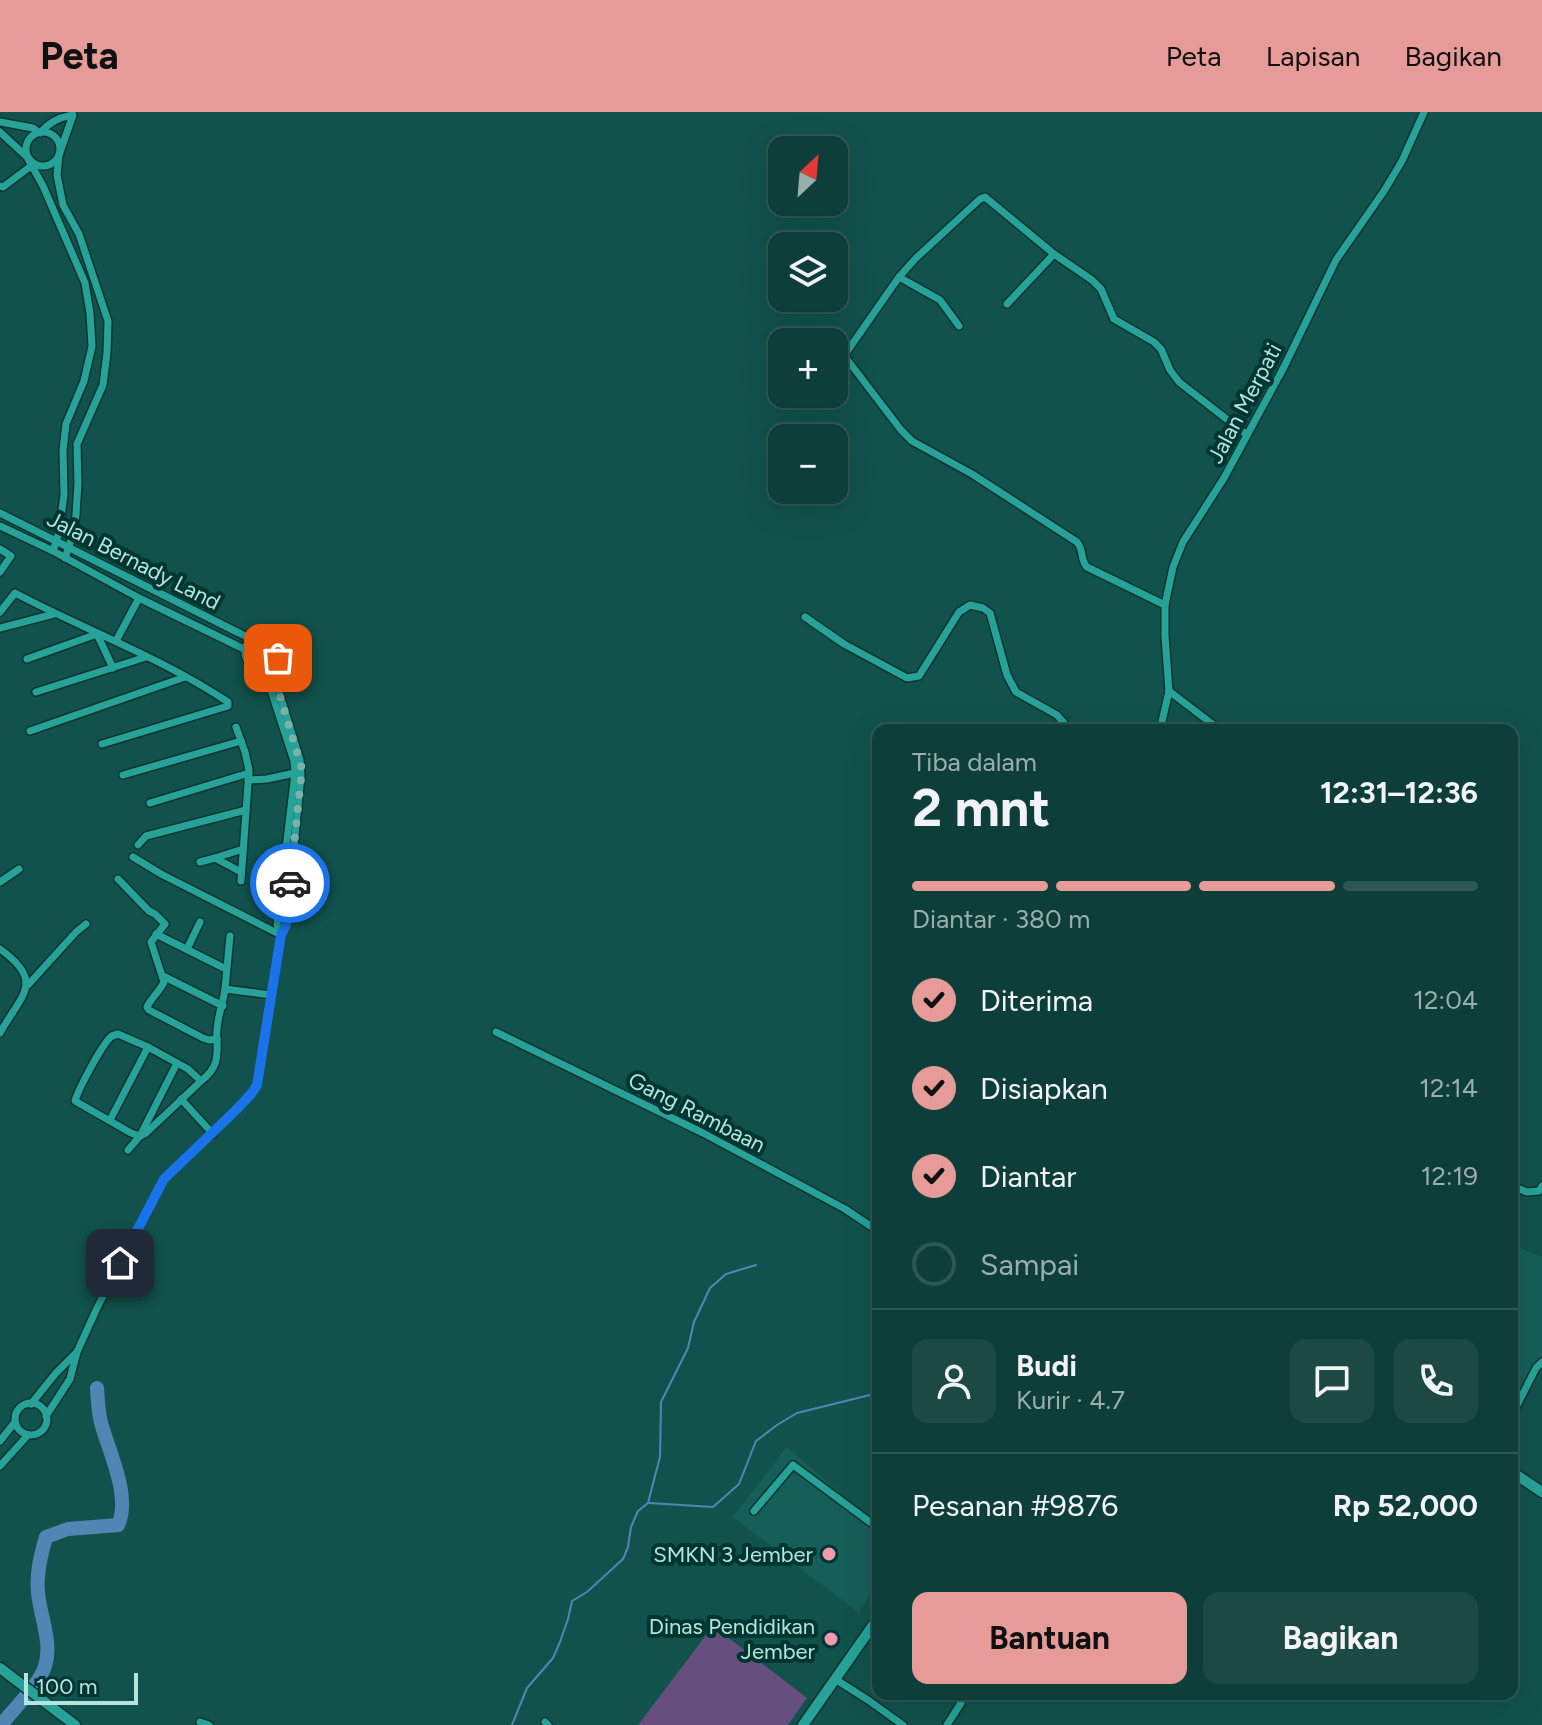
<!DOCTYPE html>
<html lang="id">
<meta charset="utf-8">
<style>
body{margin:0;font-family:Figtree,sans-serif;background:#1c4944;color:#f1f3f6;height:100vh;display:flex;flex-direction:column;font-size:30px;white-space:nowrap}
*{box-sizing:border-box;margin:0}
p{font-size:26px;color:#9baeae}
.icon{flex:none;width:44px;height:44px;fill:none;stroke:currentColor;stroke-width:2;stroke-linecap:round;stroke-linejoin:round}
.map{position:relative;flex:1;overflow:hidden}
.details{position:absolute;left:872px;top:612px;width:646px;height:976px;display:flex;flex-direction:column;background:#0e3e39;border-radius:16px;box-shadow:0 8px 32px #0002,0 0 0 2px #2e5753}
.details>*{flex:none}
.needle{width:52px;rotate:26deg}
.fabs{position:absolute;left:768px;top:24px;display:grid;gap:16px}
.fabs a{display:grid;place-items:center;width:80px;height:80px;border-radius:16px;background:#0e3e39;box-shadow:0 8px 32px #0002,0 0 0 2px #2e5753;font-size:40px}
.scale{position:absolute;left:24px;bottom:20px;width:114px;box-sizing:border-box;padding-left:8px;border:4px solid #b3e5de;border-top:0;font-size:22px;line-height:28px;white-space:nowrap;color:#b3e5de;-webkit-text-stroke:6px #003531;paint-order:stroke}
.pin{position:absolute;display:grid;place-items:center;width:68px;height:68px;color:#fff;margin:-34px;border-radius:16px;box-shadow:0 4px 12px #0006}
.courier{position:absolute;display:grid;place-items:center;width:80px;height:80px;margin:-40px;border:6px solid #1a73e8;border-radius:50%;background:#fff;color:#222;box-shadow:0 2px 10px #0007}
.summary em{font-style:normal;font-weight:700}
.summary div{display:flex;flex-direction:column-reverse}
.summary{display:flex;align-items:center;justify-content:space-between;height:136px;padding:0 40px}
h1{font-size:52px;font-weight:700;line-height:60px}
.bar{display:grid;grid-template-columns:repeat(4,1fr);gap:12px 8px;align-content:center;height:96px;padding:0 40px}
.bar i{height:10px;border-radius:6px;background:#2e5753}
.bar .current{background:#e69b98}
.bar p{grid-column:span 4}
.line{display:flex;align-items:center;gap:20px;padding:0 40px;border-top:2px solid #2e5753}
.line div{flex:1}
.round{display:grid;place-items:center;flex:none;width:84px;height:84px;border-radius:16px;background:#1c4944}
ol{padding:0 40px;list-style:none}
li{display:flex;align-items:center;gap:24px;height:88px}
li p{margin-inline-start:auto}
li .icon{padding:8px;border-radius:50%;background:#e69b98;color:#111;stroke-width:4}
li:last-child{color:#9baeae}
li i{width:44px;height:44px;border:4px solid #2e5753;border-radius:50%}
.cta{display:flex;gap:16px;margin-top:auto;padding:16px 40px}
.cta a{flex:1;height:92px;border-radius:16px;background:#e69b98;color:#111;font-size:32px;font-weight:700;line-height:92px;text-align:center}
.cta a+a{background:#1c4944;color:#f1f3f6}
header{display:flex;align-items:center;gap:48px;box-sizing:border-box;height:112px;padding:0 40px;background:#e69b98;color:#111}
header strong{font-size:38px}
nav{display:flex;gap:44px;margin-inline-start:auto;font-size:28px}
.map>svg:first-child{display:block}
.built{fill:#165e58}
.green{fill:#664e7e}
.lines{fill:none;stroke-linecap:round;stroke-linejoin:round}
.stream{stroke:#5186b4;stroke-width:2}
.river{stroke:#5186b4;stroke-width:14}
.minor-casing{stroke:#103430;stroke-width:10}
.secondary-casing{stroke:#103430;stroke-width:13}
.minor{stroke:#27a298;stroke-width:7}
.secondary{stroke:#27a298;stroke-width:10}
.done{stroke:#7bb2ab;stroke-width:8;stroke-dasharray:0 14.4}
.route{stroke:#1a73e8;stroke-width:10}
.poi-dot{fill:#f29aad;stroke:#003531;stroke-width:3}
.labels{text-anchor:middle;stroke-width:8;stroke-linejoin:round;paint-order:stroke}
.street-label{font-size:22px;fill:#b3e5de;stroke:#003531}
.poi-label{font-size:22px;fill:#b3e5de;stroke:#003531;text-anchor:end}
</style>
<header>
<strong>Peta</strong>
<nav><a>Peta</a><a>Lapisan</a><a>Bagikan</a></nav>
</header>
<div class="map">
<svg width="1542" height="1613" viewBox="0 0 1542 1613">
<rect width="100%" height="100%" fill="#12524c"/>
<g class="built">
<path d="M1512,1133L1542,1145V1245L1512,1307Z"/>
<path d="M787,1335L878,1414V1470L859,1501L733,1405Z"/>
</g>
<path class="green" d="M713,1514L807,1586L788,1613H638Z"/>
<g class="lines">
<g class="stream">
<path d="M649,1391L713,1395L739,1372L756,1329L777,1313L797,1301L878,1281"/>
<path d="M512,1613L527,1576L553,1546L560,1530L568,1507L572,1489L587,1480L623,1447L628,1435L631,1415L638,1399L648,1391L660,1345L661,1290L688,1236L694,1210L710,1176L726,1162L756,1153"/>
</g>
<path class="river" d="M1,1613C13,1598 31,1580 40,1565C57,1537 40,1508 38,1480C36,1461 41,1442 46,1425L68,1417L118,1413C131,1385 110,1342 102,1314C98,1302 98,1288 97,1276"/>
<g class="minor-casing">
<g id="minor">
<path d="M0,10L33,16L40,21C49,10 59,5 73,3L59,43L57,63L63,93L79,122L108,209L107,241L103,273L77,332L78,371L76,403L73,422L65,446"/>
<path d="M0,20L27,45L43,74L85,171L90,201L92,234L84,269L66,312L63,338L64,383L59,420L53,439"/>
<circle cx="43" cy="37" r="17"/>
<path d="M0,74L3,75L31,54"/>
<path d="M899,165L940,188L959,214"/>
<path d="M1007,192L1054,142"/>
<path d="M0,401L251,527"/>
<path d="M0,414L53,439L139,486L246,538"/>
<path d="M0,437L11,444L0,460"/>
<path d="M1165,493L1087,455C1080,448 1084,438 1077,430L972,362L912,329L901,318L846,246V241L899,165L916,146L980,87L985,85L1054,142L1092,168L1101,177L1114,207L1154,230L1161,237L1170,258L1179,270L1247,323"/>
<path d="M0,500L15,481C85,518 162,546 228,590V594L102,632"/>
<path d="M805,505L844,532L907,566L919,564L959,500L970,493L983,496L990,501L1007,563L1016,580L1057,603L1070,618"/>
<path d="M0,516L54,502"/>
<circle cx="262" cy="540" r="17"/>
<path d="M116,529L139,486"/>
<path d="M27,547L97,522L113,556"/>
<path d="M264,557L294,649L295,661L277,812L281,823"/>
<path d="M1169,579L1220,618"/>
<path d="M36,580L146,545"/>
<path d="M236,615L245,640L249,658L241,769"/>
<path d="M1160,618L1169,579L1165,524V493L1173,455L1183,430L1224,366L1284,255L1336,148L1384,79L1402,49L1424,0"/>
<path d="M30,619L185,565"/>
<path d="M123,663L241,629"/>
<path d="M248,668L267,667L295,661"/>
<path d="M150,691L249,661"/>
<path d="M138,733L146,724L246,698"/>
<path d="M133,745L161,762L281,823"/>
<path d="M200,750L215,746"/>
<path d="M241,760L215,746L243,737"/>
<path d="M118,767L149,799L155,802L165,812L151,830L164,870C160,879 151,886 147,895L149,898L203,926L209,928L217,927C215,910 223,893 225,877"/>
<path d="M0,770L19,757"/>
<path d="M156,822L226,857"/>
<path d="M230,824L225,877L271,883"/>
<path d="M0,837C46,870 21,883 0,921"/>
<path d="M187,837L200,810"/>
<path d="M163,864L223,894"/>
<path d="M28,873L76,820L86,812"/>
<path d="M496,920L703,1021L845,1097L878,1119"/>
<path d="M118,922L148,935L188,957L201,969L146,1021L140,1024L131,1021L75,989C78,978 103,930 112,924C114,923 116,923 118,922Z"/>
<path d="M201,969C217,957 218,946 217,927"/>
<path d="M181,987L213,1022"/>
<path d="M110,1008L148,935"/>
<path d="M128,1038L140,1024L177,951"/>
<path d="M1512,1074L1527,1080L1539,1079L1542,1074"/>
<circle cx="31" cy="1307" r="16"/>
<path d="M31,1292L56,1261L76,1241"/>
<path d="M1512,1303L1536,1256L1542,1250"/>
<path d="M46,1304L70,1267L77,1240L97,1196L164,1067L237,997L251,982L257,973L281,823L286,813L301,664L300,648L271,554"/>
<path d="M0,1329L15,1310"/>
<path d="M0,1354L28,1323"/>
<path d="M754,1399L793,1353L878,1416"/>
<path d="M835,1567L868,1588L903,1613"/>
<path d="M200,1610L209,1613"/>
<path d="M545,1610L548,1613"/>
<path d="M947,1613L961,1591"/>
</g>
</g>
<g class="secondary-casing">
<g id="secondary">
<path d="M1512,1360L1542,1380"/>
<path d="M0,1556L75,1613"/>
<path d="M803,1613L878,1506"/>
</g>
</g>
<use href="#minor" class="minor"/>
<use href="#secondary" class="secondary"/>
</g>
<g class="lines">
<path class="done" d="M278,546L271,554L302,657L290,771"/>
<path class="route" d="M120,1151L164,1067L237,997L251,982L257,973L281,823L286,813L290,771"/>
</g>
<g class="poi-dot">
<circle cx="829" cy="1442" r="8"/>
<circle cx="831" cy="1527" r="8"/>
</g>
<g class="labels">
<g class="street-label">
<text transform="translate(1244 291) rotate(-62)" y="8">Jalan Merpati</text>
<text transform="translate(134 448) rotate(27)" y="8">Jalan Bernady Land</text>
<text transform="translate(697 1000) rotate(27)" y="8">Gang Rambaan</text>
</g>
<g class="poi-label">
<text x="813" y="1450">SMKN 3 Jember</text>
<text x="815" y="1522">Dinas Pendidikan<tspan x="815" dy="25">Jember</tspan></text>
</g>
</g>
</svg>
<div class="fabs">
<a><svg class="needle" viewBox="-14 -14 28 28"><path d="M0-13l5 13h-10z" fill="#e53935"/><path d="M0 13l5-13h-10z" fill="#9baeae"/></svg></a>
<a><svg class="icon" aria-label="layers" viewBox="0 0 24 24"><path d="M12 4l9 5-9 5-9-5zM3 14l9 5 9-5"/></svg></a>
<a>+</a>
<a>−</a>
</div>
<div class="scale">100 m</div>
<div class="pin" style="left:278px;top:546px;background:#ea580c"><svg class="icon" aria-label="bag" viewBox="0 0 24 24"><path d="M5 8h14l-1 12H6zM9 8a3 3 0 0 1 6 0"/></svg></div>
<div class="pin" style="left:120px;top:1151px;background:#1f2937"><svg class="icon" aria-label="home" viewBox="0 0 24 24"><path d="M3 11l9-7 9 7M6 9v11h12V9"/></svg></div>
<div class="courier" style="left:290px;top:771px"><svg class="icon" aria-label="car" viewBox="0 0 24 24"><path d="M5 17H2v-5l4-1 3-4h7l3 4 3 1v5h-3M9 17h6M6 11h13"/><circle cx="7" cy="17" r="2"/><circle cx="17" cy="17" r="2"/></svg></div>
<section class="details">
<div class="summary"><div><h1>2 mnt</h1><p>Tiba dalam</p></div><em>12:31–12:36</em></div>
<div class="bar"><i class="current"></i><i class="current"></i><i class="current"></i><i></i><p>Diantar · 380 m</p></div>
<ol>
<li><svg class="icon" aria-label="check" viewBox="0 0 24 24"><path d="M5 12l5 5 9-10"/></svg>Diterima<p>12:04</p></li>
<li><svg class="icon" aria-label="check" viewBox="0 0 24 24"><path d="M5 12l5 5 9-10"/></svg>Disiapkan<p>12:14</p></li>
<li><svg class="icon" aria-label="check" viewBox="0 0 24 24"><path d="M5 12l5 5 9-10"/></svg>Diantar<p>12:19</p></li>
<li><i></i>Sampai</li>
</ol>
<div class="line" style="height:144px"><a class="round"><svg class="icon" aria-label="person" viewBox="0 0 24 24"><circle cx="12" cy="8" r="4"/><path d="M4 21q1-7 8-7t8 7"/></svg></a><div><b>Budi</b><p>Kurir · 4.7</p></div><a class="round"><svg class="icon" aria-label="chat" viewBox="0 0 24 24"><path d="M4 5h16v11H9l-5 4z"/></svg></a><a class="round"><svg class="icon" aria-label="phone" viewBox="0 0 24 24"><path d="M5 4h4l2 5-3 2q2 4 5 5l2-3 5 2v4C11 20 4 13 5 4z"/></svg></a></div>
<div class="line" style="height:104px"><div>Pesanan #9876</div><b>Rp 52,000</b></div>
<div class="cta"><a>Bantuan</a><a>Bagikan</a></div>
</section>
</div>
